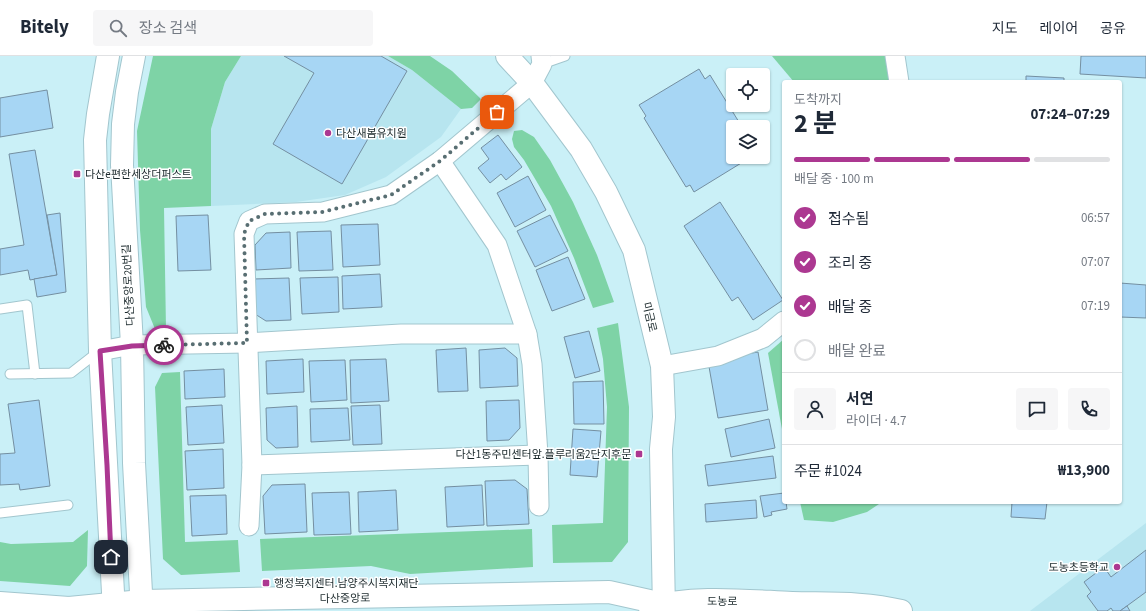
<!DOCTYPE html>
<html lang="ko">
<meta charset="utf-8">
<style>
body{margin:0;font-family:"Source Sans 3","Noto Sans KR",sans-serif;background:#f6f6f7;color:#1f2937;height:100vh;display:flex;flex-direction:column;font-size:15px;white-space:nowrap}
*{box-sizing:border-box;margin:0}
p{font-size:13px;color:#747a83}
.icon{flex:none;width:22px;height:22px;fill:none;stroke:currentColor;stroke-width:2;stroke-linecap:round;stroke-linejoin:round}
.map{position:relative;flex:1;overflow:hidden}
.details{position:absolute;left:782px;top:24px;width:340px;height:424px;display:flex;flex-direction:column;background:#fff;border-radius:4px;box-shadow:0 1px 3px #0004}
.details>*{flex:none}
.fabs{position:absolute;left:726px;top:12px;display:grid;gap:8px}
.fabs a{display:grid;place-items:center;width:44px;height:44px;border-radius:4px;background:#fff;box-shadow:0 1px 3px #0004;font-size:20px}
.pin{position:absolute;display:grid;place-items:center;width:34px;height:34px;color:#fff;margin:-17px;border-radius:8px;box-shadow:0 2px 6px #0006}
.courier{position:absolute;display:grid;place-items:center;width:40px;height:40px;margin:-20px;border:3px solid #ac3891;border-radius:50%;background:#fff;color:#222;box-shadow:0 1px 5px #0007}
.summary em{font-style:normal;font-weight:700}
.summary div{display:flex;flex-direction:column-reverse}
.summary{display:flex;align-items:center;justify-content:space-between;height:68px;padding:0 12px}
h1{font-size:26px;font-weight:700;line-height:30px}
.bar{display:grid;grid-template-columns:repeat(4,1fr);gap:6px 4px;align-content:center;height:48px;padding:0 12px}
.bar i{height:5px;border-radius:3px;background:#e0e1e3}
.bar .current{background:#ac3891}
.bar p{grid-column:span 4}
.line{display:flex;align-items:center;gap:10px;padding:0 12px;border-top:1px solid #e0e1e3}
.line div{flex:1}
.round{display:grid;place-items:center;flex:none;width:42px;height:42px;border-radius:4px;background:#f6f6f7}
ol{padding:0 12px;list-style:none}
li{display:flex;align-items:center;gap:12px;height:44px}
li p{margin-inline-start:auto}
li .icon{padding:4px;border-radius:50%;background:#ac3891;color:#fff;stroke-width:4}
li:last-child{color:#747a83}
li i{width:22px;height:22px;border:2px solid #e0e1e3;border-radius:50%}
header{display:flex;align-items:center;gap:24px;box-sizing:border-box;height:56px;padding:0 20px;background:#fff;border-bottom:1px solid #e0e1e3}
header strong{font-size:19px}
nav{display:flex;gap:22px;margin-inline-start:auto;font-size:14px}
.search{width:280px;height:36px;background:#f6f6f7;display:flex;align-items:center;gap:10px;box-sizing:border-box;padding:0 14px;border-radius:4px;color:#747a83;font-size:15px}
.map>svg:first-child{display:block}
.built{fill:#b7e5ef}
.green{fill:#7ed3a6}
.building{fill:#a7d6f4;stroke:#748fa1}
.lines{fill:none;stroke-linecap:round;stroke-linejoin:round}
.service-casing{stroke:#a2c6ce;stroke-width:11}
.minor-casing{stroke:#a2c6ce;stroke-width:21}
.tertiary-casing{stroke:#a2c6ce;stroke-width:24}
.service{stroke:#fff;stroke-width:9}
.minor{stroke:#fff;stroke-width:19}
.tertiary{stroke:#fff;stroke-width:22}
.done{stroke:#586e72;stroke-width:4;stroke-dasharray:0 7.2}
.route{stroke:#ac3891;stroke-width:5}
.poi-dot{fill:#ac3891;stroke:#fff;stroke-width:1.5}
.labels{text-anchor:middle;stroke-width:3;stroke-linejoin:round;paint-order:stroke}
.poi-label{font-size:11px;fill:#1a282b;stroke:#fff;text-anchor:start}
.street-label{font-size:11px;fill:#1a282b;stroke:#fff}
</style>
<header>
<strong>Bitely</strong>
<div class="search"><svg class="icon" aria-label="search" viewBox="0 0 24 24"><circle cx="10" cy="10" r="6"/><path d="M15 15l6 6"/></svg>장소 검색</div>
<nav><a>지도</a><a>레이어</a><a>공유</a></nav>
</header>
<div class="map">
<svg width="1146" height="555" viewBox="0 0 1146 555">
<rect width="100%" height="100%" fill="#caf0f7"/>
<g class="built">
<path d="M241,0H388L412,14L461,53L441,81L386,121L345,139L296,146L211,150V73L225,26Z"/>
<path d="M1146,467V555H1030Z"/>
</g>
<g class="green">
<path d="M153,0H241L225,26L211,73V150L164,152L166,273H155L146,251L140,174L137,75Z"/>
<path d="M388,0H430L452,15L481,43L472,52L461,53L412,14Z"/>
<path d="M772,0H888L889,26H794Z"/>
<path d="M522,74L534,81L550,104L573,146L597,199L614,246L593,252L574,202L551,150L524,104L514,91L512,83L514,75Z"/>
<path d="M618,267L629,351L628,486L612,506L553,507L552,469L603,467L607,351L603,303L597,272Z"/>
<path d="M784,283V384L768,297Z"/>
<path d="M180,316L185,486L238,484L240,516L181,519L163,503L155,331L162,317Z"/>
<path d="M800,446H882L867,456L833,466L804,464Z"/>
<path d="M532,473L533,511L410,518L371,510L262,515L260,483Z"/>
<path d="M88,474L87,510L70,530L0,525V486L11,488L73,486Z"/>
</g>
<g class="building">
<path d="M284,0H381L407,15L342,128L273,88L314,17Z"/>
<path d="M1081,0H1146V22L1080,18Z"/>
<path d="M699,13L705,23L710,19L742,71H733V101H751L694,136L690,129L686,131L644,62L646,60L639,49Z"/>
<path d="M1026,20L1064,22V26H1026Z"/>
<path d="M47,34L53,72L0,81V42Z"/>
<path d="M498,79L522,111L506,124L501,118L490,127L478,112L489,103L481,92Z"/>
<path d="M35,94L57,219L30,224L28,214L0,219V193L24,189L9,98Z"/>
<path d="M528,120L546,154L515,171L497,137Z"/>
<path d="M720,146L783,244L753,264L738,241L732,245L684,170Z"/>
<path d="M60,157L66,236L37,241L34,223L57,219L47,159Z"/>
<path d="M208,159L211,214L178,215L176,160Z"/>
<path d="M550,159L568,195L535,211L517,175Z"/>
<path d="M378,168L380,209L343,211L341,169Z"/>
<path d="M331,175L333,214L299,215L297,176Z"/>
<path d="M290,176L291,212L256,214L255,189L266,177Z"/>
<path d="M568,201L585,243L552,255L536,214Z"/>
<path d="M380,218L382,251L343,253L342,220Z"/>
<path d="M338,221L339,256L302,258L300,222Z"/>
<path d="M289,222L291,264L266,265L255,258L253,223Z"/>
<path d="M1120,227L1146,229V262L1120,261Z"/>
<path d="M589,275L600,315L575,322L564,281Z"/>
<path d="M466,292L468,335L438,336L436,294Z"/>
<path d="M505,292L517,302L518,330L480,332L479,294Z"/>
<path d="M758,296L768,354L718,362L708,305Z"/>
<path d="M303,303L304,336L267,338L266,305Z"/>
<path d="M386,303L389,345L351,347L350,304Z"/>
<path d="M345,304L347,344L311,346L309,305Z"/>
<path d="M224,313L225,341L185,343L184,315Z"/>
<path d="M603,325L604,368H574L573,326Z"/>
<path d="M39,344L50,430L20,434L19,428L0,429V398L15,397L8,348Z"/>
<path d="M519,344L520,372L509,384L487,385L486,345Z"/>
<path d="M222,349L224,387L188,389L186,351Z"/>
<path d="M380,349L382,388L353,389L351,350Z"/>
<path d="M297,350L298,391L276,392L267,384L266,352Z"/>
<path d="M348,352L350,384L311,386L310,353Z"/>
<path d="M769,363L775,392L731,401L725,373Z"/>
<path d="M573,373L601,375L597,421L570,419Z"/>
<path d="M223,393L224,432L187,434L185,395Z"/>
<path d="M773,400L776,422L708,430L705,409Z"/>
<path d="M515,424L527,433L529,468L487,470L485,425Z"/>
<path d="M305,428L307,476L265,478L263,440L272,429Z"/>
<path d="M482,429L484,469L447,471L445,431Z"/>
<path d="M396,434L398,474L359,476L358,436Z"/>
<path d="M349,436L351,478L314,479L312,437Z"/>
<path d="M784,437V446H786L787,453L771,456L772,459L764,461L760,440Z"/>
<path d="M226,439L227,478L192,480L190,440Z"/>
<path d="M756,444L757,462L706,466L705,448Z"/>
<path d="M1012,446H1047L1045,463L1011,461Z"/>
<path d="M1146,494V536L1120,555H1113L1111,552L1107,555H1098L1087,540L1091,536L1084,526L1104,511L1111,521Z"/>
<path d="M1127,550L1130,555H1120Z"/>
</g>
<g class="lines">
<g class="service-casing">
<g id="service">
<path d="M542,8L565,0"/>
<path d="M0,253L27,249L35,318"/>
<path d="M10,318L71,317L98,296"/>
<path d="M0,457L68,449"/>
</g>
</g>
<g class="minor-casing">
<g id="minor">
<path d="M895,0L899,26"/>
<path d="M440,105L497,189L527,278L532,308L538,399L539,450"/>
<path d="M100,295L132,289L247,287L401,278H527"/>
<path d="M662,310L718,300L763,282L784,265"/>
<path d="M538,399L252,409L244,178L249,165L265,158L323,156L391,139L440,105L532,27L542,8L541,0"/>
<path d="M249,470L252,409"/>
</g>
</g>
<g class="tertiary-casing">
<g id="tertiary">
<path d="M108,0L98,58L95,84L100,295L114,555"/>
<path d="M134,0L127,36L123,68L122,109L132,289L134,407L142,555"/>
<path d="M507,0L532,27L581,93L606,136L634,194L662,310L664,361L661,393L664,555"/>
<path d="M0,547L69,552L142,545L609,536L663,548"/>
<path d="M650,552C692,539 747,545 792,547C828,548 865,546 901,555"/>
</g>
</g>
<use href="#service" class="service"/>
<use href="#minor" class="minor"/>
<use href="#tertiary" class="tertiary"/>
</g>
<g class="lines">
<path class="done" d="M164,289L247,287L244,178L249,165L265,158L322,156L391,139L440,105L497,56"/>
<path class="route" d="M111,501L107,409L100,295L132,290L164,289"/>
</g>
<g class="poi-dot">
<circle cx="328" cy="77" r="4"/>
<rect x="73" y="114" width="8" height="8" rx="2"/>
<rect x="635" y="394" width="8" height="8" rx="2"/>
<circle cx="1117" cy="511" r="4"/>
<rect x="262" y="523" width="8" height="8" rx="2"/>
</g>
<g class="labels">
<g class="poi-label">
<text x="336" y="81">다산새봄유치원</text>
<text x="85" y="122">다산e편한세상더퍼스트</text>
<text x="631" y="402" text-anchor="end">다산1동주민센터앞.플루리움2단지후문</text>
<text x="1109" y="515" text-anchor="end">도농초등학교</text>
<text x="274" y="531">행정복지센터.남양주시복지재단</text>
</g>
<g class="street-label">
<text transform="translate(128 229) rotate(-93)" y="4">다산중앙로20번길</text>
<text transform="translate(650 261) rotate(77)" y="4">미금로</text>
<text transform="translate(345 542) rotate(-1)" y="4">다산중앙로</text>
<text x="722" y="549">도농로</text>
</g>
</g>
</svg>
<div class="fabs">
<a><svg class="icon" aria-label="locate" viewBox="0 0 24 24"><circle cx="12" cy="12" r="6"/><path d="M12 2v4M12 18v4M2 12h4M18 12h4"/></svg></a>
<a><svg class="icon" aria-label="layers" viewBox="0 0 24 24"><path d="M12 4l9 5-9 5-9-5zM3 14l9 5 9-5"/></svg></a>
</div>
<div class="pin" style="left:497px;top:56px;background:#ea580c"><svg class="icon" aria-label="bag" viewBox="0 0 24 24"><path d="M5 8h14l-1 12H6zM9 8a3 3 0 0 1 6 0"/></svg></div>
<div class="pin" style="left:111px;top:501px;background:#1f2937"><svg class="icon" aria-label="home" viewBox="0 0 24 24"><path d="M3 11l9-7 9 7M6 9v11h12V9"/></svg></div>
<div class="courier" style="left:164px;top:289px"><svg class="icon" aria-label="bike" viewBox="0 0 24 24"><circle cx="6" cy="16" r="4"/><circle cx="18" cy="16" r="4"/><path d="M6 16l4-8h5l3 8M10 8l3 8H6M13 5h3"/></svg></div>
<section class="details">
<div class="summary"><div><h1>2 분</h1><p>도착까지</p></div><em>07:24–07:29</em></div>
<div class="bar"><i class="current"></i><i class="current"></i><i class="current"></i><i></i><p>배달 중 · 100 m</p></div>
<ol>
<li><svg class="icon" aria-label="check" viewBox="0 0 24 24"><path d="M5 12l5 5 9-10"/></svg>접수됨<p>06:57</p></li>
<li><svg class="icon" aria-label="check" viewBox="0 0 24 24"><path d="M5 12l5 5 9-10"/></svg>조리 중<p>07:07</p></li>
<li><svg class="icon" aria-label="check" viewBox="0 0 24 24"><path d="M5 12l5 5 9-10"/></svg>배달 중<p>07:19</p></li>
<li><i></i>배달 완료</li>
</ol>
<div class="line" style="height:72px"><a class="round"><svg class="icon" aria-label="person" viewBox="0 0 24 24"><circle cx="12" cy="8" r="4"/><path d="M4 21q1-7 8-7t8 7"/></svg></a><div><b>서연</b><p>라이더 · 4.7</p></div><a class="round"><svg class="icon" aria-label="chat" viewBox="0 0 24 24"><path d="M4 5h16v11H9l-5 4z"/></svg></a><a class="round"><svg class="icon" aria-label="phone" viewBox="0 0 24 24"><path d="M5 4h4l2 5-3 2q2 4 5 5l2-3 5 2v4C11 20 4 13 5 4z"/></svg></a></div>
<div class="line" style="height:52px"><div>주문 #1024</div><b>₩13,900</b></div>
</section>
</div>
